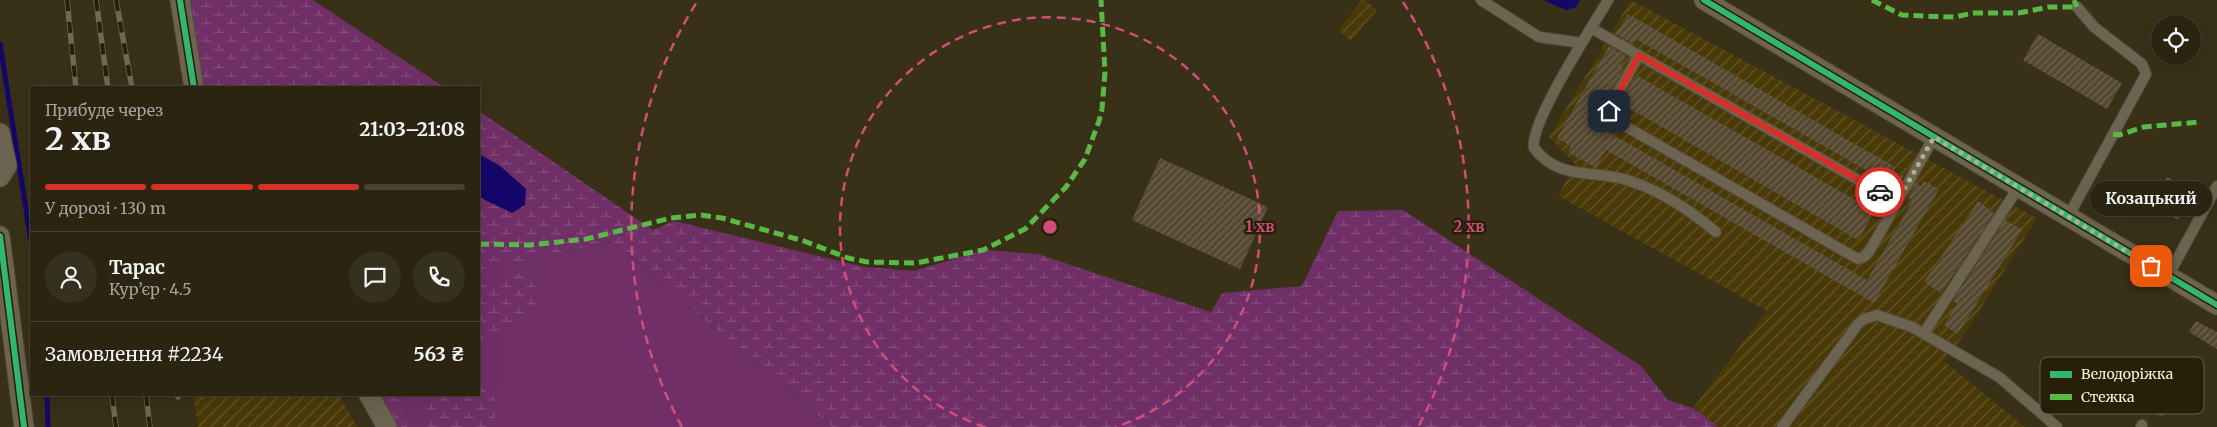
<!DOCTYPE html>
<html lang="uk">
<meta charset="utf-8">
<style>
body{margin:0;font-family:Merriweather,serif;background:#36301f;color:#f1f3f6;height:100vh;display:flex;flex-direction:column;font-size:19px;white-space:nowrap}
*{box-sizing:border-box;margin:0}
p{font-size:16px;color:#a5a49f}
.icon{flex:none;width:28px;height:28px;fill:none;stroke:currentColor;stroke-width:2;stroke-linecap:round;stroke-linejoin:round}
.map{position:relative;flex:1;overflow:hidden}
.drawer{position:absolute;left:30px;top:86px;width:450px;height:310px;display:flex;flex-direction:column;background:#2a2411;border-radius:0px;box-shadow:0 5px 20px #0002,0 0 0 1px #464131}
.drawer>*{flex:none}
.controls{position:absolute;left:2151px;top:15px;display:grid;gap:10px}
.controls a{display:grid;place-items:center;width:50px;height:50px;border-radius:50%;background:#2a2411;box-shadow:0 5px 20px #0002,0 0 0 1px #464131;font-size:25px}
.pin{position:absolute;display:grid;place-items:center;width:42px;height:42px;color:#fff;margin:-21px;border-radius:10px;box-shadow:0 2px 8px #0006}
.courier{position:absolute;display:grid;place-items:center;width:50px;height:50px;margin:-25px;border:4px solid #d93025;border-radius:50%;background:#fff;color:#222;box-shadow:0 1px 6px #0007}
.bubble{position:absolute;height:35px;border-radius:18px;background:#2a2411;box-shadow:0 5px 20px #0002,0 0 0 1px #464131;font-size:16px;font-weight:700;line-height:35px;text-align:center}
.overview em{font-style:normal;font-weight:700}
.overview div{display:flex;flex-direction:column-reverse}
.overview{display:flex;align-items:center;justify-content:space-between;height:85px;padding:0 15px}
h1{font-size:32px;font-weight:700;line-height:38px}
.bar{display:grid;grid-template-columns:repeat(4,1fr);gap:8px 5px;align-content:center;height:60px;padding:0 15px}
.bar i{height:6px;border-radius:4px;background:#464131}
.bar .current{background:#d93025}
.bar p{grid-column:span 4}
.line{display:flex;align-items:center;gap:12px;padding:0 15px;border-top:1px solid #464131}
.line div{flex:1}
.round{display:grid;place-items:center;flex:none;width:52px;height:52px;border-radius:26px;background:#36301f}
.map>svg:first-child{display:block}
.industrial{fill:url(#industrial-furrows)}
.grass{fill:#703067}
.wetland{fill:url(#wetland-marsh)}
.water{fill:#15066a}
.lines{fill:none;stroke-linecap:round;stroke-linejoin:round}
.stream{stroke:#15066a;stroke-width:5}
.building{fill:url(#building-hatch)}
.service-casing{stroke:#534c39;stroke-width:12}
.minor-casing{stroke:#534c39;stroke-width:21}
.service{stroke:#6c6450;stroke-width:10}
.minor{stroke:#6c6450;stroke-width:19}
.rail-casing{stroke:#6f6855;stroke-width:5.5}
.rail{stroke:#271f08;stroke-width:4;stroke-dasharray:11;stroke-linecap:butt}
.quiet{stroke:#58b947;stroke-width:5;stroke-dasharray:10 5;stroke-linecap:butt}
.cycleway-casing{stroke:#271f08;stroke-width:9}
.cycleway{stroke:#33b770;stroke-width:6}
.done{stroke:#b7ae92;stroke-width:5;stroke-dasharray:0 9}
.route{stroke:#d93025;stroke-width:6}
.ring{fill:none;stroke:#d04e7a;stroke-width:2.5;stroke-dasharray:9 6}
.key{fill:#271f08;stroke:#675e46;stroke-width:1}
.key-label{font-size:14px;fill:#fcf2d5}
.centre{fill:#d04e7a;stroke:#271f08;stroke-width:2.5}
.ring-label{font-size:15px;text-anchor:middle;font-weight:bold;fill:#d04e7a;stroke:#271f08;stroke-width:5;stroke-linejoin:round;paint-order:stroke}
</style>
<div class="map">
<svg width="2217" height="427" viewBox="0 0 2217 427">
<defs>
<pattern id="industrial-furrows" width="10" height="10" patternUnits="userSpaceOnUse" patternTransform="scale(1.25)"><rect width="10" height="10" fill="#493a08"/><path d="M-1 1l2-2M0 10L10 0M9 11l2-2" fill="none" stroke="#64572b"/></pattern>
<pattern id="wetland-marsh" width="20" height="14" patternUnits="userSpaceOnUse" patternTransform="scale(1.25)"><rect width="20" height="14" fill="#703067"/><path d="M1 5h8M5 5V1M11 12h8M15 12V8" fill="none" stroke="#854e7c"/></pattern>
<pattern id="building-hatch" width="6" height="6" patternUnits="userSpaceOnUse" patternTransform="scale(1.25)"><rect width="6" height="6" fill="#564931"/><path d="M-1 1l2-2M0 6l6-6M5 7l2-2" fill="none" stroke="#6f644e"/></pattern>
</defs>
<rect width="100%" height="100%" fill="#383017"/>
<g class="industrial">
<path d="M1362,0H1366L1377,10L1351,41L1338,30Z"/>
<path d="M1631,0L2037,218L1966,332L1944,361L2025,427H1719L1693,408L1767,311L1558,196L1575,164L1549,137Z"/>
<path d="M193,395H339L357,427H198Z"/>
</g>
<path class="grass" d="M614,243L832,427H407L402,395H479V271Z"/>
<g class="wetland">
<path d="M189,0H313L444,87H204Z"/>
<path d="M479,111L653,230L674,221L864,267L914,271L983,250L1038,254L1211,312L1222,293L1302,286L1338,211L1403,210L1641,366L1668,400L1693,408L1719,427H832L614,243L479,271V197L526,189L500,166L479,154Z"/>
<path d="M526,271L546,307L479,341V284Z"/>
<path d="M479,387L493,388L496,427H428L424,401L430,395H479Z"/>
<path d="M375,395H402L407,427H396Z"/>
</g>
<g class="water">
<path d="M1543,0H1580L1576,7L1566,10Z"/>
<path d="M479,154L500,166L526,189L525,205L512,213L479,197Z"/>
</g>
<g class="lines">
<g class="stream">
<path d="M0,44L31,241"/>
<path d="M47,395L48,427"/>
</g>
</g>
<g class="building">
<path d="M1628,14L1895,167L1894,171L1904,176L1896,191L1885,185L1887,182L1636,39L1633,44L1616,34Z"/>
<path d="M2038,34L2122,83L2107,109L2023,60Z"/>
<path d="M1609,46L1626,56L1621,66L1624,68L1608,97L1604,95L1589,121L1867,280L1913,200L1908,198L1916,183L1921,186L1924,181L1939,189L1874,303L1606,150L1596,168L1568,152L1571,146L1557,138Z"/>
<path d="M1636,75L1875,211L1858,240L1620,103Z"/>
<path d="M1160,158L1268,207L1240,269L1132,220Z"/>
<path d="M2167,177L2194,192L2178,220L2156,207L2160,200L2156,197Z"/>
<path d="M1978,201L1994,213L1941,293L1924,282Z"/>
<path d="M2005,220L2022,230L1958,334L1944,325L1957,304L1953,301Z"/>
<path d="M2196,321L2217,332V349L2189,332Z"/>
<path d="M2151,388L2172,400L2162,417L2141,404Z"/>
</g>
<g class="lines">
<g class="service-casing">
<g id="service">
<path d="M1481,0L1539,37L1582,43"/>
<path d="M1608,0C1593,26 1529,123 1534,148C1560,182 1596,169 1630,181C1663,192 1690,210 1716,232"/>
<path d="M1591,28L1897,202"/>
<path d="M1639,55L1611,105L1609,111L1611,118L1858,259L1864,257L1869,252L1934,137"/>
<path d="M2068,217L2146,74L2142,64L2094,27L2077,7"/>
<path d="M2168,276L2217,186"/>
<path d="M1924,333L2018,188"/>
<path d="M1782,427L1858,324L1864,319L1877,315L1912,327L1999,377L2057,427"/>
<path d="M2141,427L2142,425"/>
</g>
</g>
<g class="minor-casing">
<g id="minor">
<path d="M180,0L194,88"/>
<path d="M1704,0L2217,305"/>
<path d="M0,133L7,166L0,177"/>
<path d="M0,236L24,427"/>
<path d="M369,395L387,427"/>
</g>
</g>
<use href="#service" class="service"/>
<use href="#minor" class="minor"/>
<g class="rail-casing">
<g id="rail">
<path d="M67,0L76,88"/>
<path d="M96,0L108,88"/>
<path d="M116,0L132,88"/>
<path d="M112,395L116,427"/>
<path d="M146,395L150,427"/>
<path d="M178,395V397"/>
</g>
</g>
<use href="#rail" class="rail"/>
<g class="quiet">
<path d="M1872,0L1902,15L1924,16L1955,17L1973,13H2019L2049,7H2077L2074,0"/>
<path d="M2113,134L2119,135L2144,127L2199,122"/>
<path d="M479,244L530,245L586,239L671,218L701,215L722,218L804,241L848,258L867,262L916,263L983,250L1025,229L1066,187L1085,159L1099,121L1102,109L1105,72L1101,0"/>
</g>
<g class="cycleway-casing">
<g id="cycleway">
<path d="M180,0L194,88"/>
<path d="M1704,0L2217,305"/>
<path d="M0,236L24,427"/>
</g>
</g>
<use href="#cycleway" class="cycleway"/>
</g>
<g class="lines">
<path class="done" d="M1880,192L1897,202L1934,137L2151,266"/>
<path class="route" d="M1609,111L1639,55L1880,192"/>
</g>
<g class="ring">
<path d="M985 427A210 210 0 1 1 1115 427"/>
<path d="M682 427A419 419 0 0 1 697 2M1403 2A419 419 0 0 1 1418 427"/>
</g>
<rect x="2040" y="357" width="164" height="57" rx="8" class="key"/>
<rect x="2050" y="371" width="22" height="7" fill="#33b770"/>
<rect x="2050" y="394" width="22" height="6" fill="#58b947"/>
<g class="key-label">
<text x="2081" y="379">Велодоріжка</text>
<text x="2081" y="402">Стежка</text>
</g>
<circle cx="1050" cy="227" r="8" class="centre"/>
<g class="ring-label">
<text x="1260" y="232">1 хв</text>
<text x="1469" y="232">2 хв</text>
</g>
</svg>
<div class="controls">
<a><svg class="icon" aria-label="locate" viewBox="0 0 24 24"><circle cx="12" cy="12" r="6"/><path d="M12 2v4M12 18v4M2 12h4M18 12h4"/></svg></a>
</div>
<div class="pin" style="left:2151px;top:266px;background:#ea580c"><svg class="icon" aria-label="bag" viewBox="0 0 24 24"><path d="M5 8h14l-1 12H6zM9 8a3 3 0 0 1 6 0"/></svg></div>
<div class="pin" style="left:1609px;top:111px;background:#1f2937"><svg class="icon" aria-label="home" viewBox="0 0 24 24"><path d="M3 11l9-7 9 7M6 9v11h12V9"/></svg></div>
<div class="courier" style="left:1880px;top:192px"><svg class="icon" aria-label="car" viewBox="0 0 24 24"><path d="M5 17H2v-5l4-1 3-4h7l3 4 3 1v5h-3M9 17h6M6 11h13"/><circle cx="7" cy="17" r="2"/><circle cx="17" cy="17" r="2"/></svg></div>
<div class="bubble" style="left:2090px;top:181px;width:122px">Козацький</div>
<section class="drawer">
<div class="overview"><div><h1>2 хв</h1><p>Прибуде через</p></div><em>21:03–21:08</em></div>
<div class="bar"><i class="current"></i><i class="current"></i><i class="current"></i><i></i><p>У дорозі · 130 m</p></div>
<div class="line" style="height:90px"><a class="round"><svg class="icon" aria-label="person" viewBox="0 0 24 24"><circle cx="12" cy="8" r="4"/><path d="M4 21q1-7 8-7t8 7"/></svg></a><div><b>Тарас</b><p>Кур’єр · 4.5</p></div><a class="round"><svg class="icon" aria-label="chat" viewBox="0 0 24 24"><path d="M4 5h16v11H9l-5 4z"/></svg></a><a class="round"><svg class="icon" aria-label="phone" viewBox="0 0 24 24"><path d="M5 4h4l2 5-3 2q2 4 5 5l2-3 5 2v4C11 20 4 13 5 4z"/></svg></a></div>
<div class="line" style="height:65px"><div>Замовлення #2234</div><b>563 ₴</b></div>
</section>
</div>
